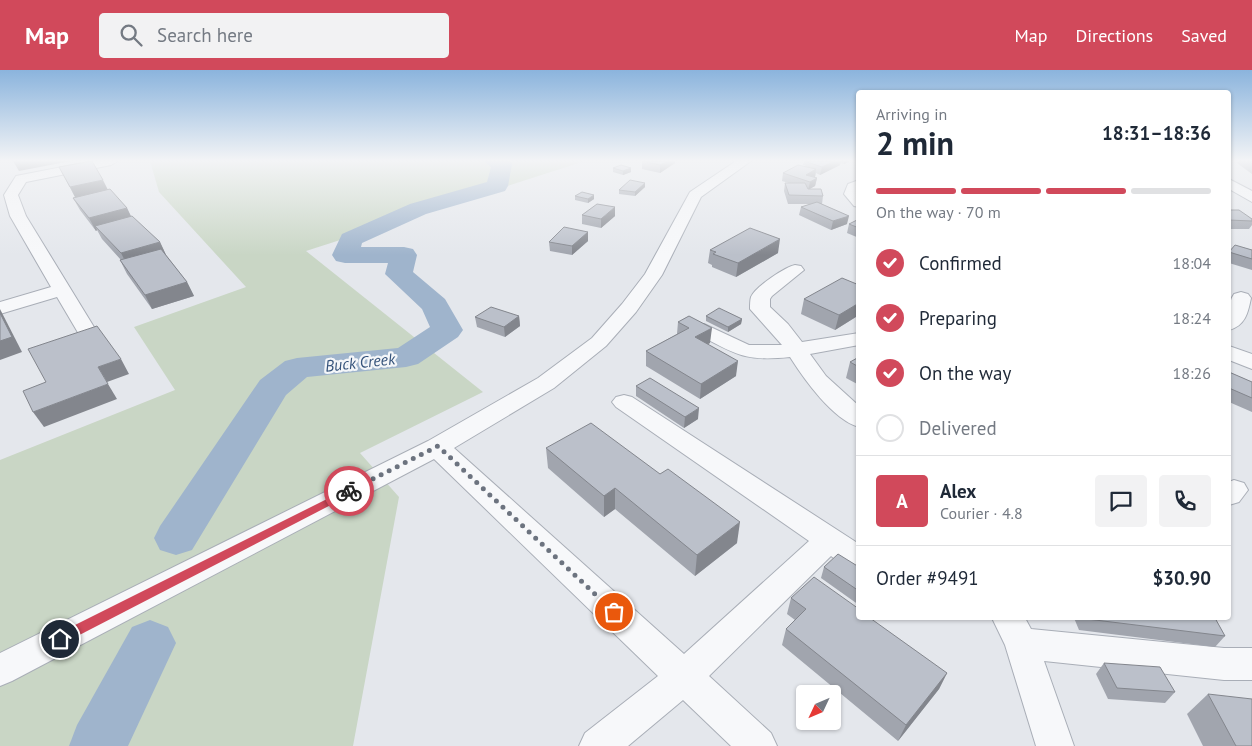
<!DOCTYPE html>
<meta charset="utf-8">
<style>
body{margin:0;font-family:"PT Sans",sans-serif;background:#f2f2f3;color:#1f2937;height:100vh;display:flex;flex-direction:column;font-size:19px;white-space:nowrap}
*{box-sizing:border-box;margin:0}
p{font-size:16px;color:#747a83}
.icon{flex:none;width:28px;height:28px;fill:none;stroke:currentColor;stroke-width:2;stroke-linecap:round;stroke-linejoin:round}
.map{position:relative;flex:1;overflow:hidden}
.sheet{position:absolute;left:856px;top:20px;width:375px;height:530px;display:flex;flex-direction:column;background:#fff;border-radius:5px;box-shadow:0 1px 4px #0004}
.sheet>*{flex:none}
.needle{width:32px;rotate:226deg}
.buttons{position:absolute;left:796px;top:615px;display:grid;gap:10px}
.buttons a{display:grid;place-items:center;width:45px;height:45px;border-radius:5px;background:#fff;box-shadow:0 1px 4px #0004;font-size:25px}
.pin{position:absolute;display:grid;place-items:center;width:42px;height:42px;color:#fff;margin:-21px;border:2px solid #fff;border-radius:50%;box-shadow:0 1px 5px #0007}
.courier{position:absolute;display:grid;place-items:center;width:50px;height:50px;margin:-25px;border:4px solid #d1495b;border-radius:50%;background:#fff;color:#222;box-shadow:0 1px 6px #0007}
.summary em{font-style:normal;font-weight:600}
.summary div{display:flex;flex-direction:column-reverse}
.summary{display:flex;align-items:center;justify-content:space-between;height:85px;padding:0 20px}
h1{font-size:32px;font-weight:600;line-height:38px}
.bar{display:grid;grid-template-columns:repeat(4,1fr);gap:8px 5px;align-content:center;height:60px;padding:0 20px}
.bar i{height:6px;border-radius:4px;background:#e0e1e3}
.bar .on{background:#d1495b}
.bar p{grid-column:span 4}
.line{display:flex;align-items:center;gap:12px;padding:0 20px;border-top:1px solid #e0e1e3}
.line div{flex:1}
.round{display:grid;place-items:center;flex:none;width:52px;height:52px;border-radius:5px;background:#f2f2f3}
ol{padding:0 20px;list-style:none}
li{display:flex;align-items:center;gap:15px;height:55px}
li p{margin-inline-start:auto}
li .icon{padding:5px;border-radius:50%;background:#d1495b;color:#fff;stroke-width:4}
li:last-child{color:#747a83}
li i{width:28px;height:28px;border:2px solid #e0e1e3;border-radius:50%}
header{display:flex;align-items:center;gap:30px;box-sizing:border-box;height:70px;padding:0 25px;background:#d1495b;color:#fff}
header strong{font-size:24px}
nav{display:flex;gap:28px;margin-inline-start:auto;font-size:18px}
.search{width:350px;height:45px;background:#f2f2f3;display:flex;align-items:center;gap:12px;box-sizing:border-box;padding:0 18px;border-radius:5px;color:#747a83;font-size:19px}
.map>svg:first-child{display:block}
.green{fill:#c9d6c5}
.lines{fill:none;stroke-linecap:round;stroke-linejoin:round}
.river{fill:#9fb4cc;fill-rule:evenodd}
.minor-casing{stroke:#a9aeb7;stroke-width:2}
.minor{fill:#f7f8fa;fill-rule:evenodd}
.wall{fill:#a1a5ae}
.shaded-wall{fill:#83868d}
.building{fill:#bbc0ca;stroke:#83868d}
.route{fill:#d1495b}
.done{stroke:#6c737f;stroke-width:5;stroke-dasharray:0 9}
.labels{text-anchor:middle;stroke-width:4.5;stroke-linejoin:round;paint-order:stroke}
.water-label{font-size:16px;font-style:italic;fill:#34527a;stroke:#f4f6f9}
</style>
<header>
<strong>Map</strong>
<div class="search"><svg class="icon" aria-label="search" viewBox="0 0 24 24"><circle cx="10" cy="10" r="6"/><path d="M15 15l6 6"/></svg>Search here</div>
<nav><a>Map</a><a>Directions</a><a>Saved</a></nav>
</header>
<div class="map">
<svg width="1252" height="676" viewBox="0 0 1252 676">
<rect width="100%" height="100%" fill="#e4e7ec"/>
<path class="green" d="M150,91H585L306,181L483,322L360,383L399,427L353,676H0V390L175,320L134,257L246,217L159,122Z"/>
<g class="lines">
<g class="river">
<path d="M484,91H510L512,94L508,116L505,121L426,144L362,173L361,177H404L413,179L417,185L413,202L445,229L463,260L458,267L418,294L406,297L307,307L286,325L192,480L176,485L160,480L154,468L160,456L260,310L285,291L297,288L398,278L430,257L422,239L385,204L388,193H345L336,191L332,185L342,164L410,134L487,112L491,97Z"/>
<path d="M150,550L168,557L176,573L128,676H69L77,655L132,557Z"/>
</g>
<g class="minor-casing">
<g id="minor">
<path d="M93,91H118L111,95L26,112L18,125L26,146L97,262L94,266L87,268L80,266L57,227L0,244V232L51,217L10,146L4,125L16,106Z"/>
<path d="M736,91H751L701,127L662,205L636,242L606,276L554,318L454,378L684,584L809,471L616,337L612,332L616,327L624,325L632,327L859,474V502L848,499L831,486L709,606L771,663L777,676H731L683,630L628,676H579L585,663L658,606L434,389L12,611L0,616V583L428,371L538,308L592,268L622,234L645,204L690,122Z"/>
<path d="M1229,109L1252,121V132L1229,119Z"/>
<path d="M859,110V137L854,136L844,124L848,114Z"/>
<path d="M795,195L801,196L804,200L772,226L770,229V237L788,254L802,272L859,263V275L810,284L826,306L859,336V357C833,350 804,309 790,287C744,292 736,284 697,264L694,260L697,256L704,254L749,275H782L750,239C750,235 750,230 751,227C755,217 785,197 795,195Z"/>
<path d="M1241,222L1248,224L1251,228C1248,243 1245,256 1229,260C1229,248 1227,234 1234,224Z"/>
<path d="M1229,276L1252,284V299L1229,290Z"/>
<path d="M1234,410L1244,413L1248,420L1239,432L1229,435V412Z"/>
<path d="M992,548H1025L1031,559L1224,578H1252V610H1224L1044,591L1074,676H1036L1005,575Z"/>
</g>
</g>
<use href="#minor" class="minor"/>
</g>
<g class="wall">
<path d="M642,91H675V93L660,103L642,99Z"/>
<path d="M804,91H850L844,94L840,93V95L820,105L816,103L815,107L817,108L815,116L809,119L823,126L822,134L847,154L831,160L799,145L801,137L810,134H788L784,121L785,113H789L782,111L783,103L806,96L803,95Z"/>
<path d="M1238,91H1252V104L1237,93Z"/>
<path d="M59,97L108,120L127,138L131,146L160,172L166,185L187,212L194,226L152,239L127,204L120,190H121L102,169L97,160L96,161L80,140L73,128L75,127Z"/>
<path d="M613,98H631V102L623,105L613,102Z"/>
<path d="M645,113V117L635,126L619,124V120Z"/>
<path d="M575,126L594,129L588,133L575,130Z"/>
<path d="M1229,140L1252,149V155L1249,159H1229Z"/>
<path d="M582,145L615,146L601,158L582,154Z"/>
<path d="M859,149V168L847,163L849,154Z"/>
<path d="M588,162V171L572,185L550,181L549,172Z"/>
<path d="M1235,175L1252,180V200L1229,193V183Z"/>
<path d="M710,180L778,183L736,207L712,197V195L708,193Z"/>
<path d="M859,215V245L835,260L801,244L804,229Z"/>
<path d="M519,246L520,256L505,267L477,257L475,247Z"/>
<path d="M689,246L710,273L707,274L736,306L700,329L646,296V281L677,264L678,252Z"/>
<path d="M706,246L742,249L741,254L728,262L706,251Z"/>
<path d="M859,287V315L846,308L850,292Z"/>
<path d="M1229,302L1252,312V342L1229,332Z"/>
<path d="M636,316L698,349L684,358L636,326Z"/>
<path d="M546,378L660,404L737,473L695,506L615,439L604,447L548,398Z"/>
<path d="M824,497H859V535L821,508Z"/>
<path d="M791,528L947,603L939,619L898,671L782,575L786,559L795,550L787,544Z"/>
<path d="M1074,548H1215L1225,566L1215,577L1079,560Z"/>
<path d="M1104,593L1175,622L1165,633L1108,629L1096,604Z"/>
<path d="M1208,624L1252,676H1203L1187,644Z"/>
</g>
<g class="shaded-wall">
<path d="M13,91H71L19,101Z"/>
<path d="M667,91H675V93L660,103V95Z"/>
<path d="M835,91H841L840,95L820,105L822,97Z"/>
<path d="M844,91H850L844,94Z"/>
<path d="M631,98V102L623,105V101Z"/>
<path d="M816,99L815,107L806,105Z"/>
<path d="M817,108L815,116L808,120L810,112Z"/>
<path d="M103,110L109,122L76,129L70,117Z"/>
<path d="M645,113V117L635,126V122Z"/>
<path d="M594,125V129L588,133V129Z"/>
<path d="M615,137V146L601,158V149Z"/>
<path d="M127,138L133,151L95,156L97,160L96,161L89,148Z"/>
<path d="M849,146L847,154L831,160L833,151Z"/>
<path d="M588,162V171L572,185V176Z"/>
<path d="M780,169L778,183L736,207L738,193Z"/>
<path d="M160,172L166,185L128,197L121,183Z"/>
<path d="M187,212L194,226L152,239L145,225Z"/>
<path d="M859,233V245L835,260L839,245Z"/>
<path d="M0,239L22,282L0,290Z"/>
<path d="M519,246L520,256L505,267L504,257Z"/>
<path d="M742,249L741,254L728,262V257Z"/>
<path d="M712,258L710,273L694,282L695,267Z"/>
<path d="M121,289L129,304L107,312L98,297Z"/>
<path d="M738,291L736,306L700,329L701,314Z"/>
<path d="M108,314L117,329L44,357L33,342Z"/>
<path d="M699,338L698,349L684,358L685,347Z"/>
<path d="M615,418V439L604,447V426Z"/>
<path d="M740,452L737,473L695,506L697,485Z"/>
<path d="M947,603L939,619L898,671L906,655Z"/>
</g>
<g class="building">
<path d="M92,91L103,110L70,117L59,97Z"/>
<path d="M642,91H667L660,95Z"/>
<path d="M810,91H835L822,97L807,92Z"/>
<path d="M621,95L631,98L623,101L613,98Z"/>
<path d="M798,95L816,99L806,105L817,108L810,112L783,103Z"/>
<path d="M630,110L645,113L635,122L619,120Z"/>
<path d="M785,113H805L808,119H821L823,126L789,125Z"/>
<path d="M110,119L127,138L89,148L73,128Z"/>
<path d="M582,122L594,125L588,129L575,126Z"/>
<path d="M817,132L849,146L833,151L801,137Z"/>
<path d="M597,134L615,137L601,149L582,145Z"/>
<path d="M1229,140H1239L1252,149V151L1229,150Z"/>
<path d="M132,146L160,172L121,183L95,156Z"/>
<path d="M859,149V158L849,154Z"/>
<path d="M564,157L588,162L572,176L549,172Z"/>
<path d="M750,158L780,169L738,193L713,184L716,182L710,180Z"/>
<path d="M1235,175L1252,180V189L1229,182Z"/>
<path d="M161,179L187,212L145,225L120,190Z"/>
<path d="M842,208L859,215V233L839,245L804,229Z"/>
<path d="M491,237L519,246L504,257L475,247Z"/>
<path d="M719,238L742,249L728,257L706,246Z"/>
<path d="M0,243L12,267L0,271Z"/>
<path d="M689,246L712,258L695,267L738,291L701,314L646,281L689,258L678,252Z"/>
<path d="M97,256L121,289L98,297L108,314L33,342L23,321L46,312L28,279Z"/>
<path d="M859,287V297L850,292Z"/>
<path d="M1229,302L1252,312V328L1229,318Z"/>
<path d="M650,308L699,338L685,347L636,316Z"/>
<path d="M591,353L660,404L668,399L740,452L697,485L615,418L604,426L546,378Z"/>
<path d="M838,484L859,497V521L824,497Z"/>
<path d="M814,507L859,539V548H870L947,603L906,655L786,559L806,539L791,528Z"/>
<path d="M1086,548H1215L1225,566L1087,549Z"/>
<path d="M1104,593L1160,597L1175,622L1117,618Z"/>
<path d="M1208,624L1252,629V676H1236Z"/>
</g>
<linearGradient id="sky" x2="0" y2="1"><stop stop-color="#8bb4dd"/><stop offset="0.49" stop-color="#f3f4f6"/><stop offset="1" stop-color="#f3f4f6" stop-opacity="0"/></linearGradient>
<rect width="1252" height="185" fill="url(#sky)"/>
<path class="route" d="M349,418L352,419V424L64,573H55L54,569L55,565Z"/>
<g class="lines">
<path class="done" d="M349,421L438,376L614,542"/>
</g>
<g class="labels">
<g class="water-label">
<text transform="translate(360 292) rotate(-6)" y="6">Buck Creek</text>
</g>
</g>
</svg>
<div class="buttons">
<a><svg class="needle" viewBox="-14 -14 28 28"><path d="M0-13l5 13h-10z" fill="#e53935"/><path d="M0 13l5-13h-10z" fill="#747a83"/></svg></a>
</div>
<div class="pin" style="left:614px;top:542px;background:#ea580c"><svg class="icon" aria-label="bag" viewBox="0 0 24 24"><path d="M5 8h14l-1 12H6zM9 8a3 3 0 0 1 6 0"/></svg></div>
<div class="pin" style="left:60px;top:569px;background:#1f2937"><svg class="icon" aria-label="home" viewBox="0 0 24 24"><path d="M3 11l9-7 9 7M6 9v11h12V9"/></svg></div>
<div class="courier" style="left:349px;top:421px"><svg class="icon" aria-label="bike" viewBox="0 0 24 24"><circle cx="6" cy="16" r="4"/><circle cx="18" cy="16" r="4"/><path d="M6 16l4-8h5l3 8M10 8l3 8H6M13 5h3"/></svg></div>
<section class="sheet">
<div class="summary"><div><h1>2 min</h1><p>Arriving in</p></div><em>18:31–18:36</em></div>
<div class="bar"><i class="on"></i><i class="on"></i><i class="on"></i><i></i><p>On the way · 70 m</p></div>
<ol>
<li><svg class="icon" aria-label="check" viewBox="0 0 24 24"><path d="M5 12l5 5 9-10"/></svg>Confirmed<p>18:04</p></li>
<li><svg class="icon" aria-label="check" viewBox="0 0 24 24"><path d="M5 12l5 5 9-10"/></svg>Preparing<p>18:24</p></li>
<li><svg class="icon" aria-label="check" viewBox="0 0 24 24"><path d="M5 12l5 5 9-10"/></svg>On the way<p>18:26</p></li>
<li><i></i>Delivered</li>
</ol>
<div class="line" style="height:90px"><b class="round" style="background:#d1495b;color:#fff">A</b><div><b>Alex</b><p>Courier · 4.8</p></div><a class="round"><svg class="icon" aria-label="chat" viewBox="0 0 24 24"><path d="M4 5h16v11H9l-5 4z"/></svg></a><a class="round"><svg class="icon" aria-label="phone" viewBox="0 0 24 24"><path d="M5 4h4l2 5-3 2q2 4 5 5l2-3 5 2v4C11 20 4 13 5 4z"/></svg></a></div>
<div class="line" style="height:65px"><div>Order #9491</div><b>$30.90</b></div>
</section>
</div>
